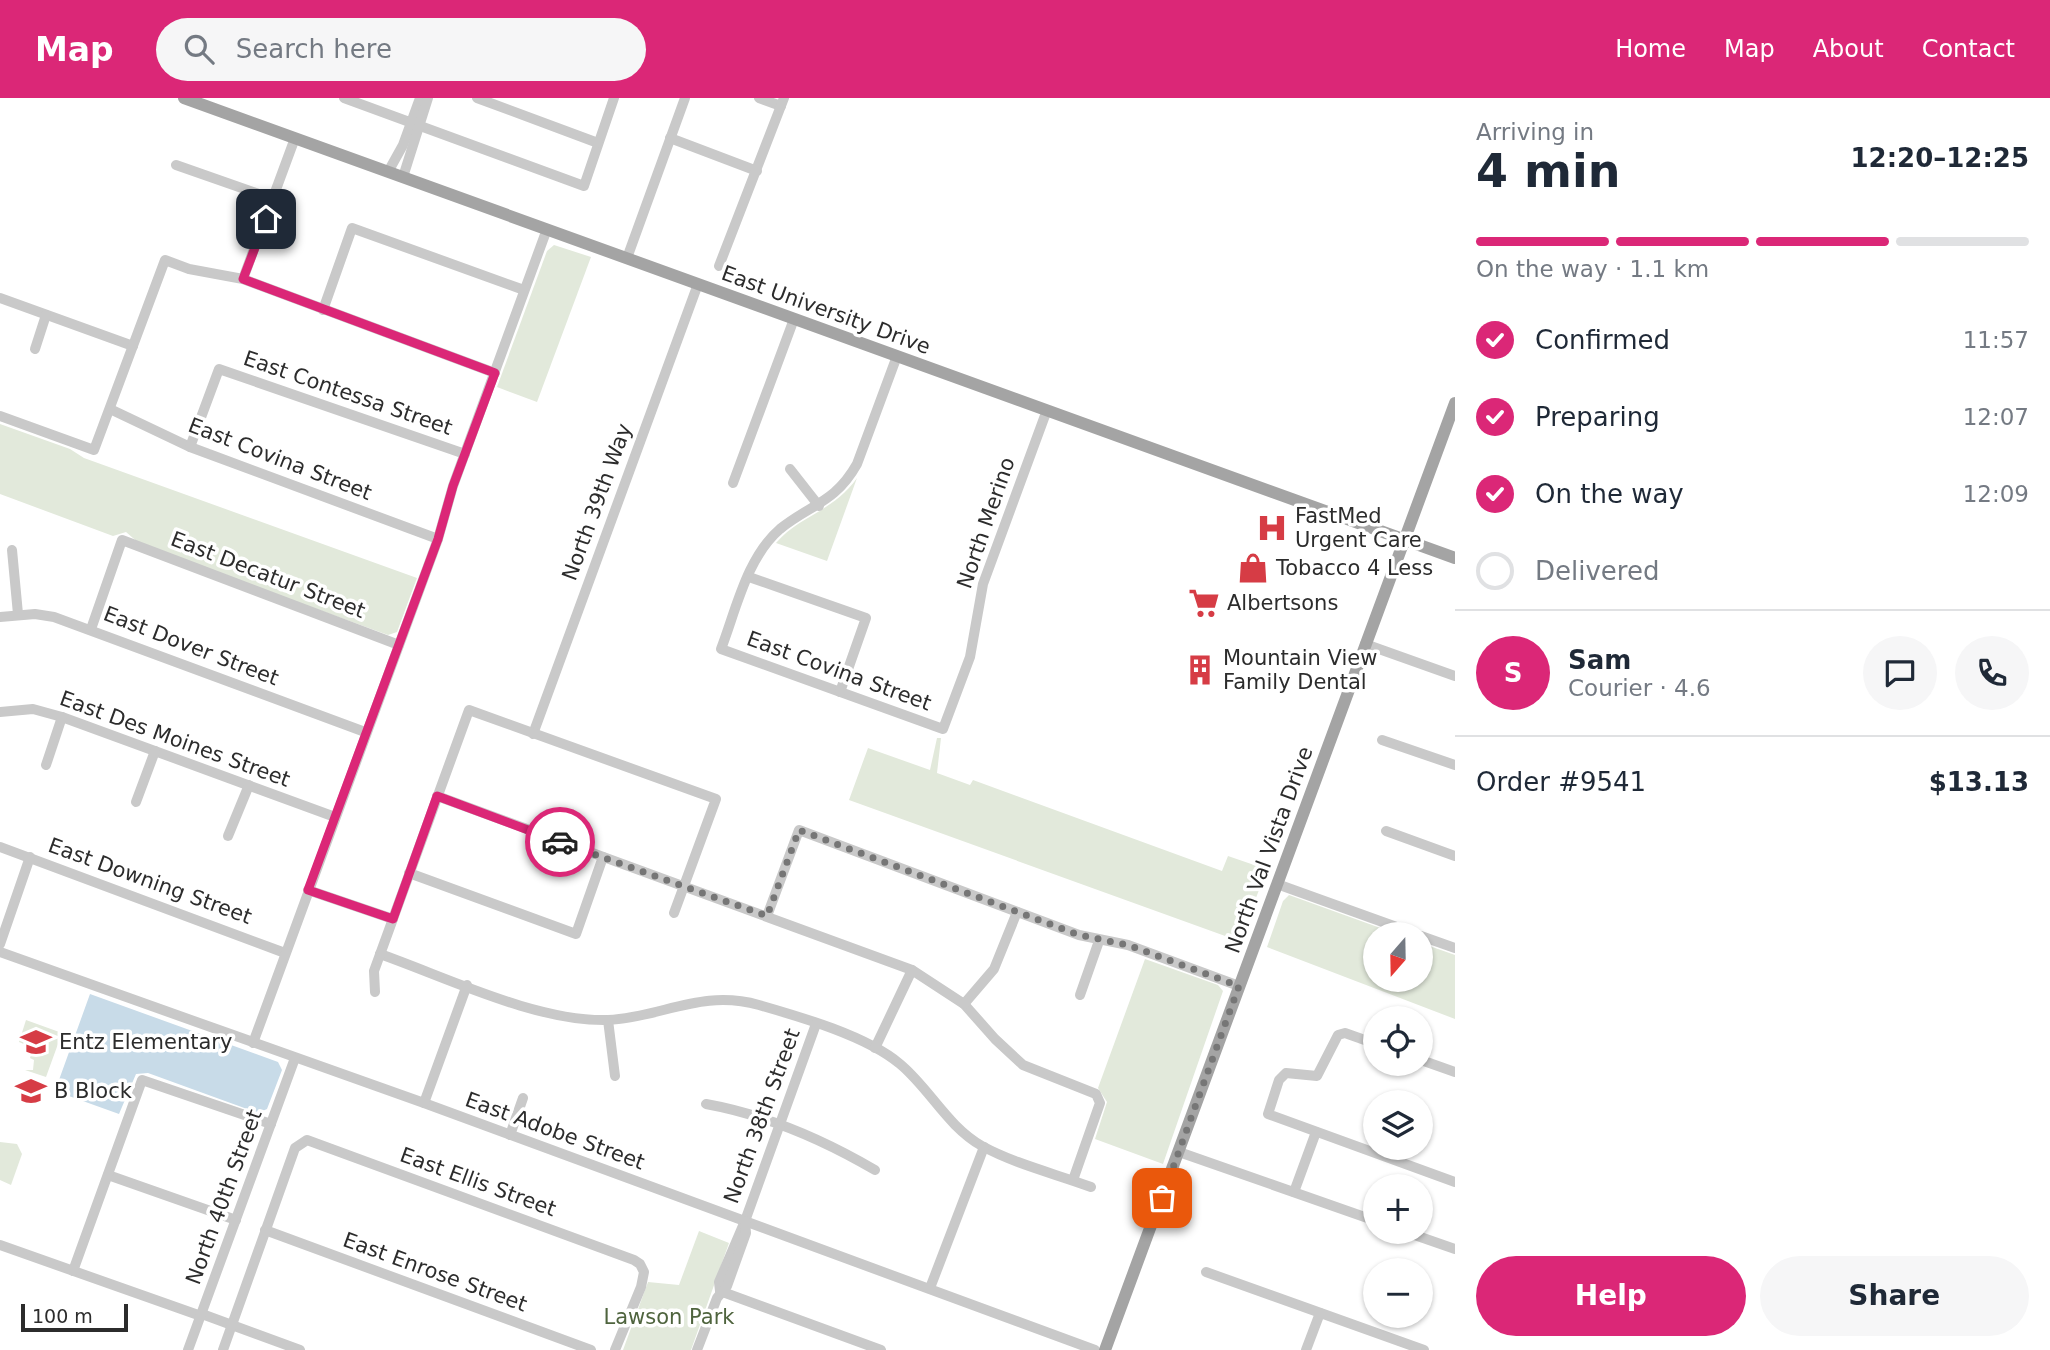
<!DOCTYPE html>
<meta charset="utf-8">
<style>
body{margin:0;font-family:"DejaVu Sans",sans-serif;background:#f6f6f7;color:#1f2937;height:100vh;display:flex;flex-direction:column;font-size:26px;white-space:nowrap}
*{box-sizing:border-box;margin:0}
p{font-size:23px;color:#747a83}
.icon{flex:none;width:38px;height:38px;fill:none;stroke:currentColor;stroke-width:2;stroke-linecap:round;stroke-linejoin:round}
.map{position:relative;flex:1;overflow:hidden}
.details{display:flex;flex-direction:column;background:#fff;width:595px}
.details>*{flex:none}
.needle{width:46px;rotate:200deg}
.tools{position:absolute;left:1363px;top:824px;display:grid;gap:14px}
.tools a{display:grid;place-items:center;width:70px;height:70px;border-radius:50%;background:#fff;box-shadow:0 2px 5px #0004;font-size:35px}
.scale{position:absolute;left:21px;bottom:18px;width:107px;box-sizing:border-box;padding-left:7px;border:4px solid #2c2c2c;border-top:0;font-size:19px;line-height:24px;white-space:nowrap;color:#2c2c2c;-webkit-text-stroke:5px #fff;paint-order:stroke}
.pin{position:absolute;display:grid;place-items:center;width:60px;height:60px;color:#fff;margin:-30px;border-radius:14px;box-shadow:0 4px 10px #0006}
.courier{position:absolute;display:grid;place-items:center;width:70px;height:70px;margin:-35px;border:5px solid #db2777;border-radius:50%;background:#fff;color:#222;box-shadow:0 2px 9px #0007}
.head em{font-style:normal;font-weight:800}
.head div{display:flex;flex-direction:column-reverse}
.head{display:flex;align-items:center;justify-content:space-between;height:119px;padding:0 21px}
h1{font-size:46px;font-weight:800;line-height:52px}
.bar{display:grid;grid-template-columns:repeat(4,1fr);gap:10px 7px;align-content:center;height:84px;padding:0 21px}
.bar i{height:9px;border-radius:5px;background:#e0e1e3}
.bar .selected{background:#db2777}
.bar p{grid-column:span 4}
.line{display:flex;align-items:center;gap:18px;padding:0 21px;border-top:2px solid #e0e1e3}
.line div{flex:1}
.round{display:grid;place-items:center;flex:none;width:74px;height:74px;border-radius:37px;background:#f6f6f7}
ol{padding:0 21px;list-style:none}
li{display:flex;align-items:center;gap:21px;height:77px}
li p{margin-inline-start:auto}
li .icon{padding:7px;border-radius:50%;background:#db2777;color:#fff;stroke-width:4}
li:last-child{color:#747a83}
li i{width:38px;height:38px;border:4px solid #e0e1e3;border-radius:50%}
.action{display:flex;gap:14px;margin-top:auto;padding:14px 21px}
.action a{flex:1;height:80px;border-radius:42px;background:#db2777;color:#fff;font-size:28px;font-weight:800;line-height:80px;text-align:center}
.action a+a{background:#f6f6f7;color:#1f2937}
header{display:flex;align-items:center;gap:42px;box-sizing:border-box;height:98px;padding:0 35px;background:#db2777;color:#fff}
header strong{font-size:33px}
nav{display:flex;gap:38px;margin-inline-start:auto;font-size:24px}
.search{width:490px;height:63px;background:#f6f6f7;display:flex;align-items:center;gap:18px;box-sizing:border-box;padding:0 24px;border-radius:38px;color:#747a83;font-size:26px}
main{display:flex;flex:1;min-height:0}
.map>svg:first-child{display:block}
.green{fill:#e2e9db}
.water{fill:#c8dbe8}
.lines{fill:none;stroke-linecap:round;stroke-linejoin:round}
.minor{stroke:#c9c9c9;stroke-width:10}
.major{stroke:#a4a4a4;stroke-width:12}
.done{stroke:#767676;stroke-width:7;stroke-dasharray:0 12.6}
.route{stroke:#db2777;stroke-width:9}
.labels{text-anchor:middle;stroke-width:7;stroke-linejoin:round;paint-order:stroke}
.street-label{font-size:21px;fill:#2c2c2c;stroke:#fff}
.poi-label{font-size:21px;fill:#2c2c2c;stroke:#fff;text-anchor:start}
.park-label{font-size:21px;fill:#4f643e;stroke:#fff}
</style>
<header>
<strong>Map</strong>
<div class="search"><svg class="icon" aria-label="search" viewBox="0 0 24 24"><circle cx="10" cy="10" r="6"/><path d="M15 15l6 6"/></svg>Search here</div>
<nav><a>Home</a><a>Map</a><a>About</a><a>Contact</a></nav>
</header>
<main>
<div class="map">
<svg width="1455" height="1252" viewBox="0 0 1455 1252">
<rect width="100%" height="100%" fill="#fff"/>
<g class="green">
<path d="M554,147L591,159L537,304L497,289L547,153Z"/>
<path d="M0,326L70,351L84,360L417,480L397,534L388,537L141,447L126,434L113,438L0,396Z"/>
<path d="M857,380L827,463L776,445C800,417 833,414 857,380Z"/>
<path d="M937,640H941L937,675L970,687L973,682L1222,773L1228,758L1260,769L1254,784L1261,787L1239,843L849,702L868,650L930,672Z"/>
<path d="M1289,797L1397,836H1376V882H1421V845L1455,857V921L1267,849L1283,803Z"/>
<path d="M1145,861L1218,887L1223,893L1163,1066L1095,1041L1107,1004L1098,990Z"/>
<path d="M26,922L62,935L46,979L25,972H33L34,962L30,960L33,950L19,944Z"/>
<path d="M0,1044L17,1046L22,1056L11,1087L0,1082Z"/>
<path d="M699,1133L729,1145L691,1252H623L648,1184L679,1187Z"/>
</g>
<path class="water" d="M90,896L278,964L282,972L267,1011L258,1015L148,975L136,976L119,1016L55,993Z"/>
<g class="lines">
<g class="minor">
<path d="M344,0L584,88L614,0"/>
<path d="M477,0L598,45"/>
<path d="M759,0L781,8"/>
<path d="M670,40L757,73"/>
<path d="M176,67L273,101"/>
<path d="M388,74L403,47L420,0"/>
<path d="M403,79L428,0"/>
<path d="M627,160L685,0"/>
<path d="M719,168L784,0"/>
<path d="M243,181L295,40"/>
<path d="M0,200L133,248"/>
<path d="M323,212L352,130L524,192"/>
<path d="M35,251L46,217"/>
<path d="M897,258L857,366C835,405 811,406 780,431C747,459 736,512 721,551L943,631L970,559L983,486L1047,312"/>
<path d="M110,311L190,349L438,441"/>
<path d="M0,318L94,352L165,162L189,171L243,181L495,275"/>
<path d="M190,349L219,271L465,356"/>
<path d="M790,371L819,408"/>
<path d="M733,385L794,221"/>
<path d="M12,452L18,516"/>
<path d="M749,479L866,520L840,594"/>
<path d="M0,519L35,516L54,519L365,634"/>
<path d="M91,531L122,442L399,547"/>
<path d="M1365,546L1455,578"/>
<path d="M0,614L33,611L62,619L335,719"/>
<path d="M533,636L698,186"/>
<path d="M1382,642L1455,667"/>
<path d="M46,667L62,619"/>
<path d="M437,698L912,872L964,906L995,941L1023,967L1096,996L1100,1005L1073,1082"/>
<path d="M136,704L155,653"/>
<path d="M1386,733L1455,758"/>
<path d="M228,738L249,687"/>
<path d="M0,749L285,855"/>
<path d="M409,775L576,836L603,759"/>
<path d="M1277,786L1416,836"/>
<path d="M308,792L393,821"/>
<path d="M767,818L799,732L1079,837L1128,847L1239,888"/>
<path d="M1421,838L1455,850"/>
<path d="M0,846L30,759"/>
<path d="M0,854L424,1005L1095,1252"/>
<path d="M380,856C448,880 537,924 608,922C663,919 701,891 759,907C801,919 867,938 900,966C930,991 947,1028 982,1048C1015,1066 1056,1076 1091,1089"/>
<path d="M375,894L374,873L469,612L716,701L674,815"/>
<path d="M1080,897L1099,843"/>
<path d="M964,906L994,871L1017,814"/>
<path d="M608,922L615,978"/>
<path d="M253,945L438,441L453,388L547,131"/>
<path d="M1376,946L1345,935L1338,937L1317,978L1286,975L1279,982L1268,1016L1455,1084"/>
<path d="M875,950L912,872"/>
<path d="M1421,962L1455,974"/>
<path d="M424,1005L467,887"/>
<path d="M706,1006C767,1017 822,1041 875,1072"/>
<path d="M510,1037L523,1000"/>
<path d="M1179,1054L1376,1123"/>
<path d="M108,1077L236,1122"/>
<path d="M1294,1094L1316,1034"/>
<path d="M265,1132L591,1252"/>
<path d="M1406,1134L1455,1151"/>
<path d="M0,1147L201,1218"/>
<path d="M73,1173L142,982L271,1026"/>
<path d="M1206,1174L1424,1252"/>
<path d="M930,1190L984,1049"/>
<path d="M720,1193L719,1184L745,1123L816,926"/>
<path d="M720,1193L881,1252"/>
<path d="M202,1216L300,1252"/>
<path d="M188,1252L295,960"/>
<path d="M223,1252L295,1050L307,1042L634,1162L640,1166L644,1174L641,1189L615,1252"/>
<path d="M697,1252L717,1200L727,1188L746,1135L745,1123"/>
<path d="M1306,1252L1320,1215"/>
</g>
<g class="major">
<path d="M184,0L1455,460"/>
<path d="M1105,1252L1455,305"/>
</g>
</g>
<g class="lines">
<path class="done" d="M560,744L767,818L799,732L1079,837L1128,847L1239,888L1162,1100"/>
<path class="route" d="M266,121L243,181L495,275L453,388L438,441L308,792L393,821L437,698L560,744"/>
</g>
<defs>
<g id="hospital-bare" transform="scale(2.415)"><path d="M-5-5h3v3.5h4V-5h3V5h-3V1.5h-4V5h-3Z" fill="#d63c45" stroke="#fff" stroke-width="2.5" paint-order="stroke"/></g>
<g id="shop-bare" transform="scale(2.415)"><path d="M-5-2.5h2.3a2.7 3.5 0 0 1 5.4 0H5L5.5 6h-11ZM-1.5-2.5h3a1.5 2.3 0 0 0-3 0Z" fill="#d63c45" stroke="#fff" stroke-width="2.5" paint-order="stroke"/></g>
<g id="supermarket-bare" transform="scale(2.415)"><path d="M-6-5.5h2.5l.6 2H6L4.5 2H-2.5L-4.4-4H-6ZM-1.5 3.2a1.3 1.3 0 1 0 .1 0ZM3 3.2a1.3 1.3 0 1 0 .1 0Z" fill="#d63c45" stroke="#fff" stroke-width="2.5" paint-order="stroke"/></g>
<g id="building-bare" transform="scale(2.415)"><path d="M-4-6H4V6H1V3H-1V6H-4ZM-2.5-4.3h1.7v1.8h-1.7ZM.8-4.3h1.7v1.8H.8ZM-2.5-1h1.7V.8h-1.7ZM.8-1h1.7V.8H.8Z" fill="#d63c45" stroke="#fff" stroke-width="2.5" paint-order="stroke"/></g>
<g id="school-bare" transform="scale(2.415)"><path d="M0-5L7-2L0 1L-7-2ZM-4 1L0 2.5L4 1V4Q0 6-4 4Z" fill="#d63c45" stroke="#fff" stroke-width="2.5" paint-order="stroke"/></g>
</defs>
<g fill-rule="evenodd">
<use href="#hospital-bare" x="1272" y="430"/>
<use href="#shop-bare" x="1253" y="470"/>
<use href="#supermarket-bare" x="1204" y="505"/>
<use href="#building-bare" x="1200" y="572"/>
<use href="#school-bare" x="36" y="944"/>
<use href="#school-bare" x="31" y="993"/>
</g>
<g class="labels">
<g class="street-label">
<text transform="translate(826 212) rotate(20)" y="7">East University Drive</text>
<text transform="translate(348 295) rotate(19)" y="7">East Contessa Street</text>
<text transform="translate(280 361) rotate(21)" y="7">East Covina Street</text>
<text transform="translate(597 404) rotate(-70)" y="7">North 39th Way</text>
<text transform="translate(986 425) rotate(-71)" y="7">North Merino</text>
<text transform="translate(268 477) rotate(21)" y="7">East Decatur Street</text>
<text transform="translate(191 548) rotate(21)" y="7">East Dover Street</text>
<text transform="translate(839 573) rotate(20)" y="7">East Covina Street</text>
<text transform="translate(175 641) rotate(20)" y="7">East Des Moines Street</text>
<text transform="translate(1269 752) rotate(-70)" y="7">North Val Vista Drive</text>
<text transform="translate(150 783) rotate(20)" y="7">East Downing Street</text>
<text transform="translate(762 1018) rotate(-70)" y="7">North 38th Street</text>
<text transform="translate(555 1033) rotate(20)" y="7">East Adobe Street</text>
<text transform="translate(478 1084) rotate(20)" y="7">East Ellis Street</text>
<text transform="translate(224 1099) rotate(-70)" y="7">North 40th Street</text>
<text transform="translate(435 1174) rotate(20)" y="7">East Enrose Street</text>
</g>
<g class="poi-label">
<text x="1295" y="425">FastMed<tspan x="1295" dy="24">Urgent Care</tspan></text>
<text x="1276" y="477">Tobacco 4 Less</text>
<text x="1227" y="512">Albertsons</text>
<text x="1223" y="567">Mountain View<tspan x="1223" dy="24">Family Dental</tspan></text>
<text x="59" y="951">Entz Elementary</text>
<text x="54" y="1000">B Block</text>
</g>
<g class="park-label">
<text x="669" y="1226">Lawson Park</text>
</g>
</g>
</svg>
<div class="tools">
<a><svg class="needle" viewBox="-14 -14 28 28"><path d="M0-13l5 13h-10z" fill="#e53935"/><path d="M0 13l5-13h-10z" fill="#747a83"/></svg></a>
<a><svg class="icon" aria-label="locate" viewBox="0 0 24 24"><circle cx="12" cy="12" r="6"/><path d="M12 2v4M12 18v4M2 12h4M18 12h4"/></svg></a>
<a><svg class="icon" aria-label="layers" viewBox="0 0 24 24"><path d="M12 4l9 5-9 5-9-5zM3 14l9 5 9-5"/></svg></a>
<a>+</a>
<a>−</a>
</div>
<div class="scale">100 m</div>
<div class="pin" style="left:1162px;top:1100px;background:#ea580c"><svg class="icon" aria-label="bag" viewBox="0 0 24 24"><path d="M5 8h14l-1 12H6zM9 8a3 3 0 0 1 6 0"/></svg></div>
<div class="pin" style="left:266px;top:121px;background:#1f2937"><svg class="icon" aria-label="home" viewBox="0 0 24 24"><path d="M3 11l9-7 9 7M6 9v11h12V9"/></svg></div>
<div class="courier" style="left:560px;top:744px"><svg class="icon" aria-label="car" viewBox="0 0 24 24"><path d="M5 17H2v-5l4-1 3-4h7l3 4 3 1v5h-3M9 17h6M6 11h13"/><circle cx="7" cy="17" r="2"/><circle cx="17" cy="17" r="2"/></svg></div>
</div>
<section class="details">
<div class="head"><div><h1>4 min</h1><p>Arriving in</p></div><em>12:20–12:25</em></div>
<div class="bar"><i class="selected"></i><i class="selected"></i><i class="selected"></i><i></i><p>On the way · 1.1 km</p></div>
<ol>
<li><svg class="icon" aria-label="check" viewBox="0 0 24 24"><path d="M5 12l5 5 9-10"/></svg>Confirmed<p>11:57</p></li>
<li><svg class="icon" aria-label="check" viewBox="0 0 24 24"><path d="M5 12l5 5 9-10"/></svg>Preparing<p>12:07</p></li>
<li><svg class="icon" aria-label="check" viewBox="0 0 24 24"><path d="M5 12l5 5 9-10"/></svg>On the way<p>12:09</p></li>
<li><i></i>Delivered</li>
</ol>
<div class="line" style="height:126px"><b class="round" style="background:#db2777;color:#fff">S</b><div><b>Sam</b><p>Courier · 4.6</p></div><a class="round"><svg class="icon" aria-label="chat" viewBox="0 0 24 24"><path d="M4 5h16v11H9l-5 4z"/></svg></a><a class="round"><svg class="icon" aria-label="phone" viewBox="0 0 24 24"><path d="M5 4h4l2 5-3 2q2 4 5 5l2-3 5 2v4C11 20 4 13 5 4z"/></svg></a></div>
<div class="line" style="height:91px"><div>Order #9541</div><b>$13.13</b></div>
<div class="action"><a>Help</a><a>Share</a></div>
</section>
</main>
